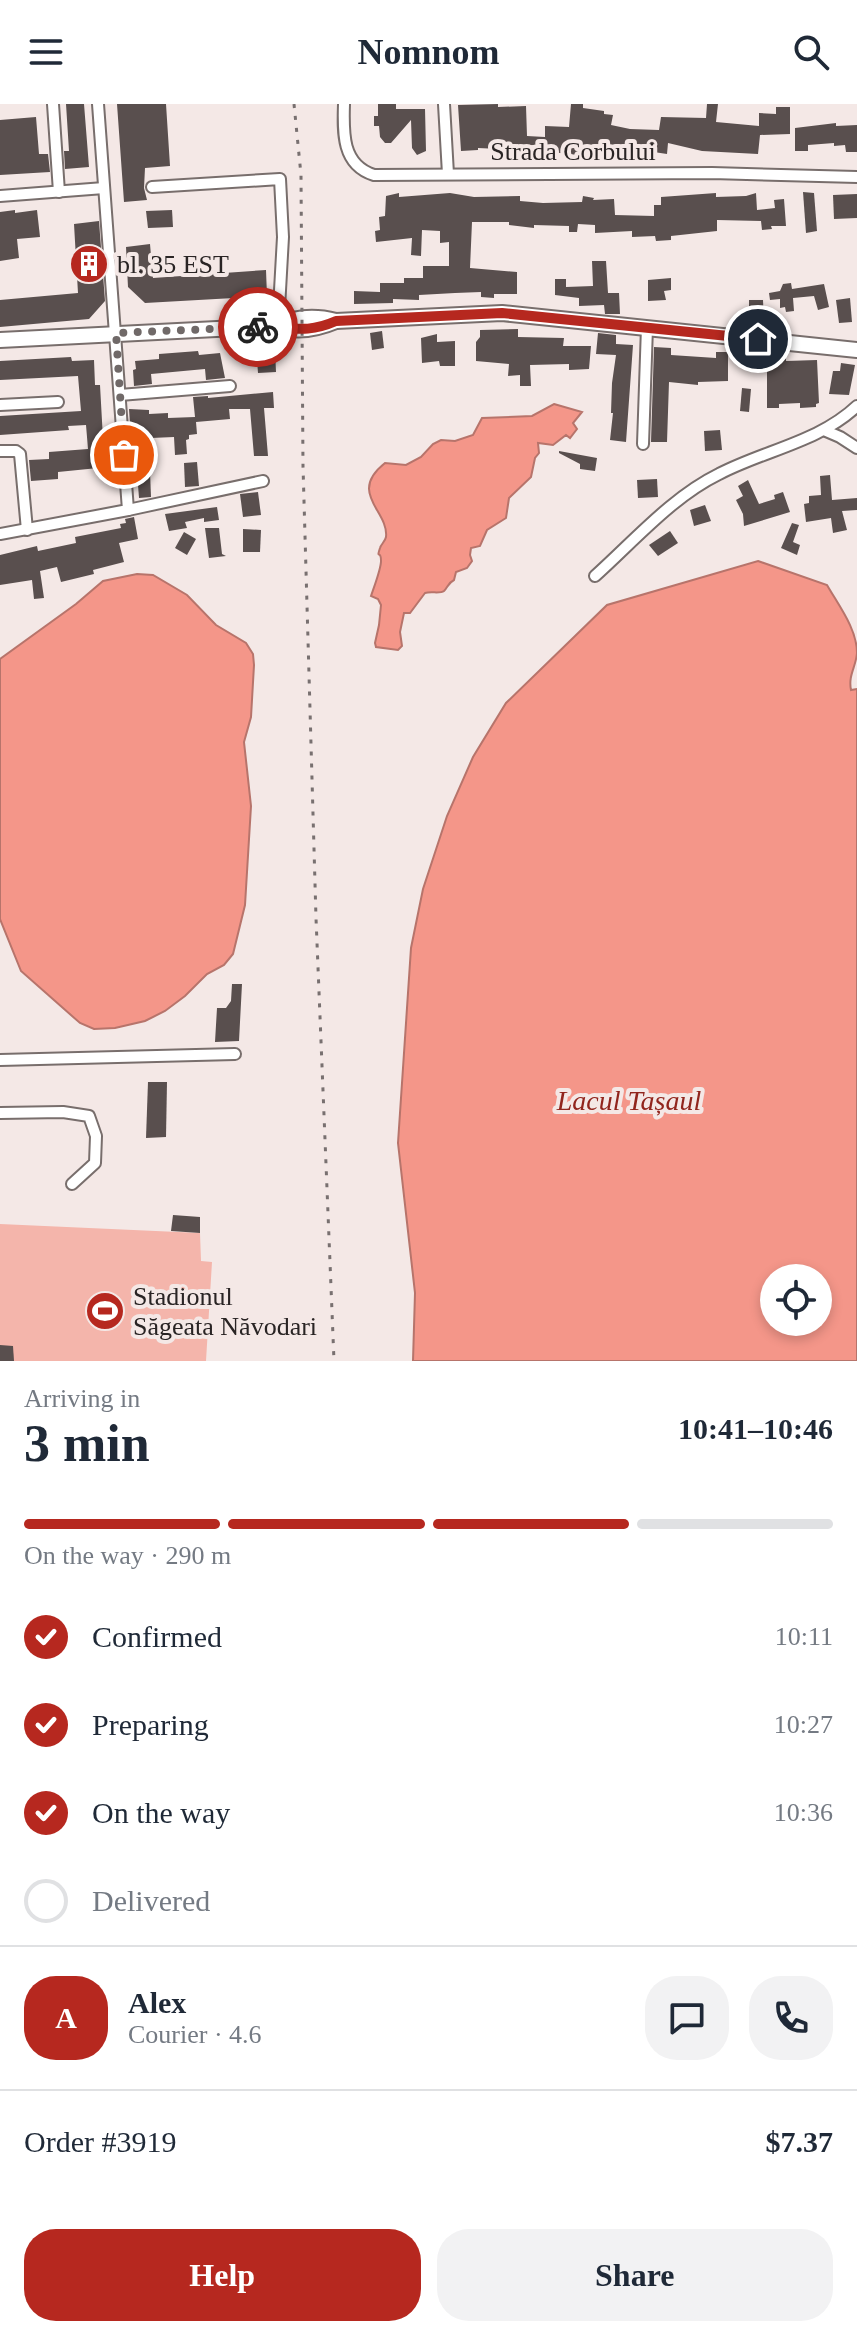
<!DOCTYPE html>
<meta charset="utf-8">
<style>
body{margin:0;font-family:"Times New Roman",serif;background:#f2f2f3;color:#1f2937;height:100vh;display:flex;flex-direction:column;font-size:30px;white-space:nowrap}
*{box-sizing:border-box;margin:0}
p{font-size:26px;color:#747a83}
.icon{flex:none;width:44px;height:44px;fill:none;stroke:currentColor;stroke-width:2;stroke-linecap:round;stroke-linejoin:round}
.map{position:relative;height:1257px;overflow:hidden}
.drawer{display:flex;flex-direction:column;background:#fff;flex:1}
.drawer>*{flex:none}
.tools{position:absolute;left:760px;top:1160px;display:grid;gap:16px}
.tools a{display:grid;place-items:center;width:72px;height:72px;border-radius:50%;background:#fff;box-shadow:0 4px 12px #0003;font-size:40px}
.pin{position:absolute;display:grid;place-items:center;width:68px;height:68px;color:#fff;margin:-34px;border:4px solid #fff;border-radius:50%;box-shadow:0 2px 8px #0007}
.courier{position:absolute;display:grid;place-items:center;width:80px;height:80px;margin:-40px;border:6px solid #b6281f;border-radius:50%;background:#fff;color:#222;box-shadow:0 2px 10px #0007}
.overview em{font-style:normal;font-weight:700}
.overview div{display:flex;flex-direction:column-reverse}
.overview{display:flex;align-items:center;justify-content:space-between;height:136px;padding:0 24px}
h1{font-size:52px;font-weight:700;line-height:60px}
.bar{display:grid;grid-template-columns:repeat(4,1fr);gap:12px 8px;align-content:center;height:96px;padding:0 24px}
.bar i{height:10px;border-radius:6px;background:#e0e1e3}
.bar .active{background:#b6281f}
.bar p{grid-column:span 4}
.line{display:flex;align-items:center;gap:20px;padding:0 24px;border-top:2px solid #e0e1e3}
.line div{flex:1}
.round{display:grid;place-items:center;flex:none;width:84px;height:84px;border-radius:32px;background:#f2f2f3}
ol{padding:0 24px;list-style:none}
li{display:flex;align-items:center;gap:24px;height:88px}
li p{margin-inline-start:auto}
li .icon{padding:8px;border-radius:50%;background:#b6281f;color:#fff;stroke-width:4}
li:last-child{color:#747a83}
li i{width:44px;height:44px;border:4px solid #e0e1e3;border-radius:50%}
.action{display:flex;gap:16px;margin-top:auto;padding:16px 24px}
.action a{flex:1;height:92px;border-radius:32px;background:#b6281f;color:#fff;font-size:32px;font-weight:700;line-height:92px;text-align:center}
.action a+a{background:#f2f2f3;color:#1f2937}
header{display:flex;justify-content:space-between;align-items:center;height:104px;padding:0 24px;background:#fff;font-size:36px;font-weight:700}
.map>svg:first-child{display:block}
.green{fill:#f4b5ab}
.water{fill:#f49689;stroke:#b7746b;stroke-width:2;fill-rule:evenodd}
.building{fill:#594f4e}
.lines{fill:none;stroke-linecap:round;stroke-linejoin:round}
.street-casing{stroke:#786e6c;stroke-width:14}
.secondary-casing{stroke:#786e6c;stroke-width:18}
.street{stroke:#fff;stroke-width:10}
.secondary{stroke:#fff;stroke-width:14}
.rail{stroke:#787070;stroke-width:3;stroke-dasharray:4 8;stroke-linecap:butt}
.done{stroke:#706968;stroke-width:8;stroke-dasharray:0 14.4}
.route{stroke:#b6281f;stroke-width:10}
.labels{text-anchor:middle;stroke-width:8;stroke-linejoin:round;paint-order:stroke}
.street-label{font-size:26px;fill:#292424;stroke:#f4e8e6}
.poi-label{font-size:26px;fill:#292424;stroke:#f4e8e6;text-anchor:start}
.water-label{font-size:28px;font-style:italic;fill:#91251d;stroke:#f4e8e6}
</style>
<header><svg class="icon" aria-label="menu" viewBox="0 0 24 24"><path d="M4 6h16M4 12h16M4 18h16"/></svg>Nomnom<svg class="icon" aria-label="search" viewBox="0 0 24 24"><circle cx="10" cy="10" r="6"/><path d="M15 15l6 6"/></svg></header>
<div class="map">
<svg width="857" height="1257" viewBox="0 0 857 1257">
<rect width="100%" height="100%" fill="#f4e8e6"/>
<path class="green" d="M0,1120L200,1129L201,1157L212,1158L206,1257H0Z"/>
<g class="water">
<path d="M554,300L582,308L573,319L577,325L570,334L566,331L553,341L538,339L539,349L535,354L531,373L509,394L506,414L487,426L480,442L471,444L470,451L472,457L467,464L456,468L454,476C448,479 448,483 444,487C440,490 431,487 425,489L410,509H404L400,528L402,542L398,546L376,543L375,539L379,521L381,501L378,495L371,492C374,483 381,465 381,457C381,445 376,456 380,444C381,440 385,438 386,433C389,407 347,389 385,359L406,361L421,353L433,340L441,336L455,337L473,331L482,314L532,312Z"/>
<path d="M758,457L827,481C839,502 857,525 857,549C856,563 848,571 851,586L857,585V1257H413L415,1189L398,1039L411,844L423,785L447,712L473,653L506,599L607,501ZM774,1174H818V1218H774Z"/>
<path d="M137,470L153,471L187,491L216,521L246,539L253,550L254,561L251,613L244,638L251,702L245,801L233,850L224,861L207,870L185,892L165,907L145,917L115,924L94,925L80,919L21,867L0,815V555L76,500L103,477Z"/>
</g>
<g class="building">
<path d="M66,0H84L89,63L65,65L64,47H69Z"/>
<path d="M117,0H166L170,62L145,64L144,84L147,96L124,98Z"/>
<path d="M378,0H396V5H425L426,47L417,51L412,44L411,16L391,39H385L380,33L379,22H374V12H378Z"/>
<path d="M498,0V3L526,2L527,32L545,33V22L569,23L571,0H583V4L604,7V10L613,11L611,21L630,25L659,26L661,13L706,14L707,0H718L716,18L759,22V9L776,10V3H790V30L760,31L758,50L702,47L668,39L667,50L647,47V50H631L599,43L598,49L578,46V51L542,47L543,40L523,42V46L478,44V46L461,47L458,1Z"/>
<path d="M36,13L39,50H48L50,68L0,71V16Z"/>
<path d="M836,19V22L857,21V48H846L845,41L834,42V39L808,41V47H795V24Z"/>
<path d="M803,88L814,89L817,127L806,129Z"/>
<path d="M399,89V93L450,89L474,93L520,92V97L543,99L582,98L583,92L594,94L593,96L614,95L615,111L654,112V101H661V93L716,89V93L746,92L756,89L757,106L775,104L774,96L784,95L786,122H771L772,125L762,126L761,117L717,116V127L671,132V136L656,137L655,132L632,133V127L595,129V121L578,120L577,128H569V122L534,121V124L509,121V118H472L470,164L517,168V190H494V194L481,193V188L455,189L419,191V196L393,195V199L354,200V187L380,188V179H404V174H423V162H449V138L440,139V127L422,126L421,152L411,151L412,134L376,138L375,127L380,126L379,113L385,112L386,92Z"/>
<path d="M857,90V114L834,115L833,91Z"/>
<path d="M15,106V109L37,106L40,133L17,135L19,154L0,157V108Z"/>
<path d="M172,106L173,123L148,124L146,107Z"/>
<path d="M99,117L105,197L89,215L0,223V196L78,189L74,120Z"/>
<path d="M150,140L153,174L266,166L267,192L145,199L128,183L126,143Z"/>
<path d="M592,157H606L608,189H619L620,210H605L604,201L579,202V194L555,191V175H566V183L593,182Z"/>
<path d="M671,174V186L664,187L666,196L648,197V176Z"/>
<path d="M791,179L792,185L824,180L829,203L818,206L814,192L793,194L794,207L786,208L785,203L780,204V195L770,196L769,189L780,187L783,180Z"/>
<path d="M850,194L852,218L839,219L836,196Z"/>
<path d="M749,196H763L764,220H749Z"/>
<path d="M518,225V233L564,234L563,242H591L589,265L569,266V260L530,261L531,282H520V271L508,272L509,260L476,257V238L480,233V226Z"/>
<path d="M382,227L384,244L372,246L370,229Z"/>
<path d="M598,229L616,231V240L633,241L626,338L610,336L613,309H611L612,279L616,251L596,250Z"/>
<path d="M437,230V238L455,237V262H440L439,257L422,259L421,234Z"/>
<path d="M654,243L671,244V251L716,254V248H728V277L698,278V281L669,278L667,338H651Z"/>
<path d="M275,246L276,268L258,269L257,256H244V247Z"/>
<path d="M198,247L199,251L220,249L225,274L206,276L205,265L151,270L152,280L134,282L133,266L136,265L135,257L159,255V250Z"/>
<path d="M770,250L786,251V257L817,256L819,299L816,300V303L800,304V299L779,300V304H767V267Z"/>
<path d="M71,253L72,257L94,256L95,281H100L103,335H106L108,363L58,368V375L31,377L29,356L49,355V348L88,345L86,321L68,322L69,326L0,331V312L81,307L78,272L0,276V257Z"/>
<path d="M841,259L855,261L849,291L829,290L833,267H840Z"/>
<path d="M742,284L751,285L749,308L740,307Z"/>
<path d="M273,288L274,304H264L268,352H254L250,305H229L230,315L196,318L197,330L189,331V335L186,336L187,350L175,351L174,333L151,334L150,349H132L129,305L149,306V310L168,309V314L195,313L193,293L208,292V294Z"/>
<path d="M720,326L722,346L705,347L704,327Z"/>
<path d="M559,347L597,354L595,367L580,365V360L559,349Z"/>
<path d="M197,358L199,382L185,383L184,359Z"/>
<path d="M150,367L151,393L139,394L137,368Z"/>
<path d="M830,371L832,396L857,394V406L842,407L847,426L833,429L831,414L806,418L804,400L809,399V392L821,391L820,372Z"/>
<path d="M657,375L658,393L638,394L637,376Z"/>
<path d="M748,376L759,400L775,395L774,391L783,388L790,408L744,422L743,410L736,396L743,392L738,382Z"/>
<path d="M258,388L261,411L243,413L240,390Z"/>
<path d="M705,401L711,417L694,422L690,406Z"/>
<path d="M217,403L219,416L204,418V414L185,418L187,424L169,427L165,410Z"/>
<path d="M134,413L138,435L119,439L124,458L93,466L94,470L61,478L57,463L40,467L44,494L34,495L32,476L0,481V451L37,442L38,447L76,439L75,433L121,424L120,420L126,419L125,415Z"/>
<path d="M792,419L799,421L793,438L800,441L797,451L781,444Z"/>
<path d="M205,424H219L222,450L226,452L209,454Z"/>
<path d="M243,425L261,426L260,448H243Z"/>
<path d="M670,427L678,439L658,452L649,441Z"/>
<path d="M184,428L196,435L187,451L175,444Z"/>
<path d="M232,880H242L239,937L215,938L217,904H226L231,897Z"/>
<path d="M148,978H167L166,1033L146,1034Z"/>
<path d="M173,1111L200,1113V1129L171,1127Z"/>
<path d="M0,1241L13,1242L14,1257H0Z"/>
</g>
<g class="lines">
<g class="street-casing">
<g id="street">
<path d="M53,0L59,88"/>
<path d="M344,0C343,29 342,61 374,71L712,69L857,73"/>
<path d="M444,0L448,70"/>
<path d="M152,83L280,75L283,133L278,222"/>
<path d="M0,92L104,84"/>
<path d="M120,291L230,282"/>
<path d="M0,301L58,298"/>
<path d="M826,327L840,333L857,344"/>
<path d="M643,340L647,223"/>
<path d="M0,347H16L20,350L27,426"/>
<path d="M128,406L263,377"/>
<path d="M0,430L128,406L98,0"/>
<path d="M595,472C634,437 672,393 719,370C765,346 819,338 857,302"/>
<path d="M0,956L235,950"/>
<path d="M0,1009L63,1008L89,1012L96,1032L95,1059L72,1080"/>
</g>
</g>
<g class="secondary-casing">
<g id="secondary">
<path d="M278,222C295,213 316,212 336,217L502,209L857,246"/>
<path d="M0,236L278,222C297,229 317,225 336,217"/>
</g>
</g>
<use href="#street" class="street"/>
<use href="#secondary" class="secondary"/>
<path class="rail" d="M294,0L301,71L303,362L316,814L334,1257"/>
</g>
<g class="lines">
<path class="done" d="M124,351L116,229L258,223"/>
<path class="route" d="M258,223C289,222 304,231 336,217L502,209L758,235"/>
</g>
<defs>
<g id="building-disc" transform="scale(2)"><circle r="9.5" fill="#b6281f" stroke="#f4e8e6"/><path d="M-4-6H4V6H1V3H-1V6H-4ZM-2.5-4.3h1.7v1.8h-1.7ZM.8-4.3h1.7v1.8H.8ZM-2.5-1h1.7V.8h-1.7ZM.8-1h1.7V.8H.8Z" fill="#fff"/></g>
<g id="stadium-disc" transform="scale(2)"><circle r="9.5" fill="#b6281f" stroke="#f4e8e6"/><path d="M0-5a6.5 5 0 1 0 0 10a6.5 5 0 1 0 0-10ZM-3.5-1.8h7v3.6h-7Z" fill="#fff"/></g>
</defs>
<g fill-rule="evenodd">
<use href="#building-disc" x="89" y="160"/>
<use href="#stadium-disc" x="105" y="1207"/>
</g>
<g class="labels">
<g class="street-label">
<text x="573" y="56">Strada Corbului</text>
</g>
<g class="poi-label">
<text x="117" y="169">bl. 35 EST</text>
<text x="133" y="1201">Stadionul<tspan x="133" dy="30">Săgeata Năvodari</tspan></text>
</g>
<g class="water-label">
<text x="629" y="1006">Lacul Tașaul</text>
</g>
</g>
</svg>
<div class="tools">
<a><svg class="icon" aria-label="locate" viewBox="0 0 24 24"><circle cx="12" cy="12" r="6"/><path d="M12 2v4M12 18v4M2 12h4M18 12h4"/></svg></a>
</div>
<div class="pin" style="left:124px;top:351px;background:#ea580c"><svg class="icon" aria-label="bag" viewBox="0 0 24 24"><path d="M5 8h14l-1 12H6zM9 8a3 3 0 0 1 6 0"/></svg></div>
<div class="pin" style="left:758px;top:235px;background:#1f2937"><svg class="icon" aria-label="home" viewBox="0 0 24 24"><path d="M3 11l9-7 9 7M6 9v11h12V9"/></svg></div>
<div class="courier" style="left:258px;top:223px"><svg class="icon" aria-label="bike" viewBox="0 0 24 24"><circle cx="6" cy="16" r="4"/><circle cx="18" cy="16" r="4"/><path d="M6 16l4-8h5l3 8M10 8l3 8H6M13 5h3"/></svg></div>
</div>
<section class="drawer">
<div class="overview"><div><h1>3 min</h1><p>Arriving in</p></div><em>10:41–10:46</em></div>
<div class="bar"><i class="active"></i><i class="active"></i><i class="active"></i><i></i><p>On the way · 290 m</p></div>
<ol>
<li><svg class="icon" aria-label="check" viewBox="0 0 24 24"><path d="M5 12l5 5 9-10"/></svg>Confirmed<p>10:11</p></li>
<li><svg class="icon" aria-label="check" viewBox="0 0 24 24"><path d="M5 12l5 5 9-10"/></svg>Preparing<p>10:27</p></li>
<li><svg class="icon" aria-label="check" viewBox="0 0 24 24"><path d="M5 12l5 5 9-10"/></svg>On the way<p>10:36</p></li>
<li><i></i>Delivered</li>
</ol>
<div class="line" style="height:144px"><b class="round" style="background:#b6281f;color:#fff">A</b><div><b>Alex</b><p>Courier · 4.6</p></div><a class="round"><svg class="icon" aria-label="chat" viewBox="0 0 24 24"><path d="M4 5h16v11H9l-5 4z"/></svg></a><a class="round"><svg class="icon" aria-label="phone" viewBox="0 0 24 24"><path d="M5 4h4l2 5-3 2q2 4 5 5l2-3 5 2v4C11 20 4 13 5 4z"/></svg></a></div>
<div class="line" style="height:104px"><div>Order #3919</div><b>$7.37</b></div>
<div class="action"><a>Help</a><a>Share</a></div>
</section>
